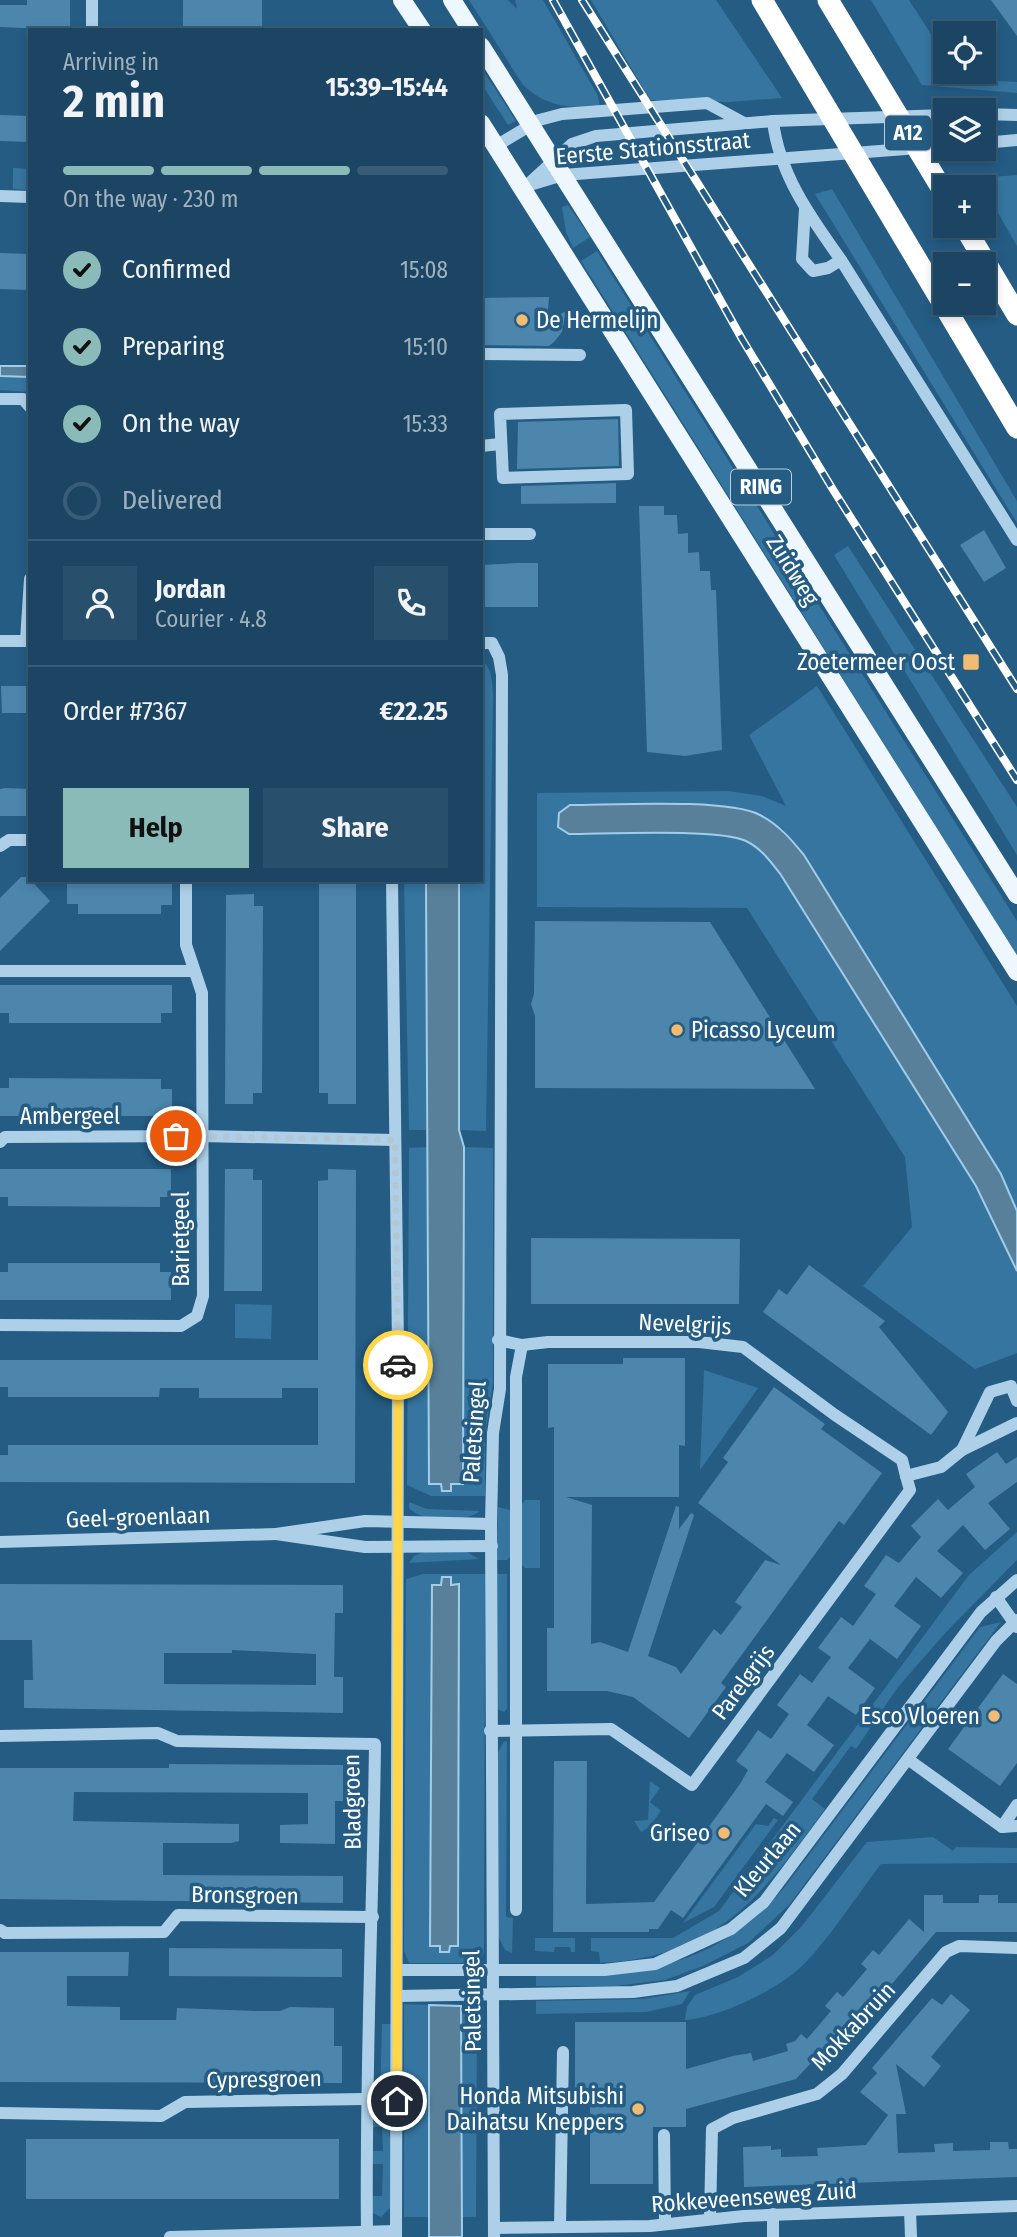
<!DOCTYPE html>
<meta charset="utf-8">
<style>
body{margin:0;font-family:"Fira Sans Condensed",sans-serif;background:#284f6c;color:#f1f3f6;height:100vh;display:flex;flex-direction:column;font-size:26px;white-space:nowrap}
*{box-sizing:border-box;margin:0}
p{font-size:23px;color:#a0b1be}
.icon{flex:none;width:38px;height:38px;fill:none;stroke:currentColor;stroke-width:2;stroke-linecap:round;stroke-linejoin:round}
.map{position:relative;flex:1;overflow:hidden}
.side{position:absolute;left:28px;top:28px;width:455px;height:854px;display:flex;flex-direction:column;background:#1b4563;border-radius:0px;box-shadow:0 4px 10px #0003,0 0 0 2px #395d78}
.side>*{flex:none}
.tools{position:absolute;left:933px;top:21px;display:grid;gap:14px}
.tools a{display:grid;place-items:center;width:63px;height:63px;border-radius:0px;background:#1b4563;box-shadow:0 4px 10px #0003,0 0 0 2px #395d78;font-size:35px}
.pin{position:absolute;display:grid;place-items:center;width:60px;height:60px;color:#fff;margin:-30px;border:4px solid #fff;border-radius:50%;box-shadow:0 2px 7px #0007}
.courier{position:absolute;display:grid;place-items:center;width:70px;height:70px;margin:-35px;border:5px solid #ffd54a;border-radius:50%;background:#fff;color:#222;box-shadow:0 2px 9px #0007}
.head em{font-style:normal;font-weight:700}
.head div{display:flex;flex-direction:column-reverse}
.head{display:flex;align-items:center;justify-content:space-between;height:119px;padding:0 35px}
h1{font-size:46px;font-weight:700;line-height:52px}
.bar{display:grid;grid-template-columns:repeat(4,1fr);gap:10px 7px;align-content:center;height:84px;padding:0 35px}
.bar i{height:9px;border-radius:5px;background:#395d78}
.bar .selected{background:#8bbbb9}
.bar p{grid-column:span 4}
.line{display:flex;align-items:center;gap:18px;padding:0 35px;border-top:2px solid #395d78}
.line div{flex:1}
.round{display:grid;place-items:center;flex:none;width:74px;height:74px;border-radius:0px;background:#284f6c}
ol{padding:0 35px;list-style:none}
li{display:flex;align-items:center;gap:21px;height:77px}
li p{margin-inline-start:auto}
li .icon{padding:7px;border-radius:50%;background:#8bbbb9;color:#111;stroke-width:4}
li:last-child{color:#a0b1be}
li i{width:38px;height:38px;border:4px solid #395d78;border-radius:50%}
.primary-button{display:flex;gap:14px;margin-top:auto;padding:14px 35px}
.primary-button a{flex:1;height:80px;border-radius:0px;background:#8bbbb9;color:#111;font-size:28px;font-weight:700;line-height:80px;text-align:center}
.primary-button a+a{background:#284f6c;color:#f1f3f6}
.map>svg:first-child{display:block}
.green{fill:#3575a0;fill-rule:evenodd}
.water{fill:#59809b;stroke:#a1cde9;stroke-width:2}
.building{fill:#4c86ac;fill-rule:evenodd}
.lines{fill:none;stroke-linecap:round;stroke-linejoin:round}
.minor{stroke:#add0e8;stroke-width:12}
.major{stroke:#eff7fe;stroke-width:18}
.highway{stroke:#fff;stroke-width:21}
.rail-casing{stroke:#fff;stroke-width:8}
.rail{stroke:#245c84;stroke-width:5;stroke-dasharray:16;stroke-linecap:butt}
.done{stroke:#b2c6d4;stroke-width:7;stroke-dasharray:0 12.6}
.route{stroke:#ffd54a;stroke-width:9}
.poi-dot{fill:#f3ba71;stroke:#245c84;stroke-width:2.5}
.labels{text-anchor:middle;stroke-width:7;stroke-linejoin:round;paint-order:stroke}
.shield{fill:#245c84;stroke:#bdceda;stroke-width:2}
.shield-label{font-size:21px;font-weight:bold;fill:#fff}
.street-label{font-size:23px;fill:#fff;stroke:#245c84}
.poi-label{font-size:23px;fill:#fff;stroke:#245c84;text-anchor:end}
</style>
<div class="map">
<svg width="1017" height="2237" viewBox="0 0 1017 2237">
<rect width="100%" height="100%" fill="#245c84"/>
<g class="green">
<path d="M469,0H508L517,9L515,0H543L598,96L600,107C568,108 547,107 523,85Z"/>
<path d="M591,0H716L782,98L729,102L650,100Z"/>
<path d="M871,0H909L945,56V72H955L959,79L1017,82V93L922,85Z"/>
<path d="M481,67L516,121L508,125L481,83Z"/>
<path d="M13,168L30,169V190L13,189Z"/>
<path d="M1017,175V246L978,178Z"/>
<path d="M832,189L1017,501V523L815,194Z"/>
<path d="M568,205L590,237L573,248L566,232L562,207Z"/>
<path d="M597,251L1017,921V956L581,261Z"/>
<path d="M0,376L30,377V392L0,390Z"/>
<path d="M848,546L1017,807V855L834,555Z"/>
<path d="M481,659C492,668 492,681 493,694L486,1131L459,1130V880H481Z"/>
<path d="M817,686L1017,1006V1211L1001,1174L804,855L782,828L727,806L570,805L559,813L569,834C605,834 719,828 746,841C762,849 770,861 781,875L976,1186L1017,1271V1353L975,1369L863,1286L912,1227L905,1157L747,908L537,907V793L728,791L762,796L786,806L749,735Z"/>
<path d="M404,880H426V1130H409Z"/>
<path d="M427,1147L429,1484L463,1483L464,1147L493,1148V1383L485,1435V1496H431L407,1485L409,1148Z"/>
<path d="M235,1304L272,1305L271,1339L235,1338Z"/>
<path d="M704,1370L758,1388L700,1470Z"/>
<path d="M525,1500H540V1568H525L522,1565V1504Z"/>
<path d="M409,1502L427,1509L480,1511C465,1523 421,1522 409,1508Z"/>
<path d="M498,1507L510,1510V1557L507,1560H497Z"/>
<path d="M1017,1532V1560L947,1631L898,1687L856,1749L851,1746L812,1799L825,1809C761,1897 718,1957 600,1963L599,1952L591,1951V1938H673L719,1911L969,1575Z"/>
<path d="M424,1552H467L479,1559L409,1563L414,1556Z"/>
<path d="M423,1574H485L484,1952L479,1963H409L404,1951L406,1579ZM450,1577L451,1585H459L458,1945L449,1946L448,1952H440V1946L430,1945L432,1585H441L442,1578Z"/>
<path d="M497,1574H507V1709L504,1712L497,1709Z"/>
<path d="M1001,1622L789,1905L748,1943L703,1966L665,1980L615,1986H536V1976C638,1976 713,1970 784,1888L980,1627Z"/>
<path d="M504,1741L507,1742L506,1917L513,1918L512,1953L505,1950L498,1936L497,1754Z"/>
<path d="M650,1781L660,1788L650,1802L661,1811L649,1827L641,1832L634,1821L648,1820Z"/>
<path d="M774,1818L778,1820L714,1907L683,1923L756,1824L768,1826Z"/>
<path d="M933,1837L953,1851L956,1847L1017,1848V1863L881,1864C857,1895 828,1941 801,1967C777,1990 718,2018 685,2020L687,2007L695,1995L738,1977L773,1955L802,1926L867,1842Z"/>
<path d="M535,1938H575V1952H571L570,1947H555L554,1952L535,1951Z"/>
<path d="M690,1991L682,2004L646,2012L536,2014V2001L643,1999Z"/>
<path d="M404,2004L429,2005V2217H404Z"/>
<path d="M461,2006L477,2007L476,2217H462Z"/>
<path d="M382,2024H392L391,2207L381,2217L371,2212L370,2196H382L383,2164H371V2151H383L382,2127H370L369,2107L380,2096Z"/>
</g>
<g class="water">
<path d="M0,366H30V377L0,376Z"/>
<path d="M570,805C612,805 727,798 760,815C779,825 790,838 804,855L1001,1174L1017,1211V1271L976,1186L781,875C770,861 762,849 746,841C719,828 605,834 569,834L558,827L559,813Z"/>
<path d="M426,880H459V1130L464,1147L463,1484H451V1491H442L441,1484H429Z"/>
<path d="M442,1577H451V1585L459,1584L458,1946H450L449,1952H440V1946H430L432,1585H441Z"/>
<path d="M429,2005L461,2006L462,2237H429Z"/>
</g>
<g class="building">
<path d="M27,0H70V30L0,27V5H27Z"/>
<rect x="183" y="0" width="79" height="30"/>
<path d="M991,0H1017V36Z"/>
<path d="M0,115L30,116V142L0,141Z"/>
<path d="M0,253L30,254V290L0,289Z"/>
<path d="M549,297L547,322L566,311L562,332L554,342L549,346L481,345V298Z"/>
<path d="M618,419L619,466L517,469L518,422Z"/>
<path d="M616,483V503L521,504V486Z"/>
<path d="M639,506H664V515H677L678,534L688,533V553L699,552L700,571H710L711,590H716L722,750L685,756L647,752Z"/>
<path d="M984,530L1006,568L984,582L960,545Z"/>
<path d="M517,563H538V607H481V565Z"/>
<path d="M1,686H30V713H2Z"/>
<path d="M5,788L30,789V816H0V789Z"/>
<path d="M21,877H28L50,901L0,951V898Z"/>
<path d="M67,880H172V905H161V914H78V904H67Z"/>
<path d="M319,880H356V1104H328V1093H319Z"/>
<path d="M254,894V906H263L262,1093H253V1104H225L226,895Z"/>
<path d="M535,921L710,922L815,1089L535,1088V1016L531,1004L534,994Z"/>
<path d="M0,985H172V1013H161V1023H9V1013H0Z"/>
<path d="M9,1078L161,1079V1089H172V1116H0V1088H9Z"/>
<path d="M0,1169H171V1197H160V1207L8,1206V1197H0Z"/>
<path d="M225,1169H253V1180H262V1291H224Z"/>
<path d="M328,1169L356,1170L355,1483L0,1482V1455H8V1445H318V1388H282V1398H199V1388H160L159,1397H8V1387H0V1360H318V1181L328,1180Z"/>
<path d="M531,1238L740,1239L739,1304H531Z"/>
<path d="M8,1263H160V1272H171V1300H0V1272H8Z"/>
<path d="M809,1265L885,1321L879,1327L948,1412L931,1435L763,1312L779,1289L787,1295Z"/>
<path d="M623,1358H685V1446L679,1445V1497H566L592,1505L591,1644L600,1642L628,1652L676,1506L679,1507V1529L691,1513L694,1515L648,1656L676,1667L681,1674L714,1629L721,1635L742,1607L735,1602L765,1560L781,1565L698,1503L728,1462L723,1458L774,1387L825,1424L821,1429L882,1473L844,1525L839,1521L735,1664L721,1683L726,1687L689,1738L633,1697L607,1691H547V1628H554V1427L548,1428V1364H623Z"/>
<path d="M997,1452L1006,1464L1017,1457V1482L988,1503L1010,1529L985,1550L963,1525L937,1551L963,1573L941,1598L916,1577L894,1606L921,1626L897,1659L870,1639L848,1668L875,1688L856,1715L828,1696L807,1725L834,1745L814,1772L787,1753L765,1782L793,1802L783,1816L766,1804L683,1918L671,1910L658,1929H649V1932H553L554,1761H587L586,1904L654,1902L740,1784L748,1770L736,1761L747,1746L758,1730L771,1739L789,1714L777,1705L800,1674L812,1683L831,1657L818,1648L829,1633L841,1617L853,1626L876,1594L864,1586L886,1555L899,1563L921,1537L911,1526L938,1499L948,1510L962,1498L975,1487L966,1474Z"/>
<path d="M0,1584L343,1585V1613H335L334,1677H343V1713L24,1708V1680H33L32,1640H0ZM232,1650L316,1654V1685L164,1684V1653H232Z"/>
<path d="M1003,1674L1017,1684V1763L1000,1786L948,1749Z"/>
<path d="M169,1764L343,1765V1801H335V1844L280,1843V1825L308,1824V1793L74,1792L73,1821L239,1824V1841L231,1843H163V1875L343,1876V1903L0,1899V1768H169Z"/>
<path d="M924,1895H943V1903H979V1895H998V1903H1017V1932H936L829,2058L810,2064L796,2079L686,2109V2127H653V2184H590V2096H575V2022H686V2069L733,2056L751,2053L753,2061L788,2051L786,2044L795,2041L801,2034L807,2039L831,2011L825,2006L837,1992L843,1997L867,1969L861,1964L873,1950L879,1955L909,1919L924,1932Z"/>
<path d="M169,1948L342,1949V1977L169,1976Z"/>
<path d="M0,1952H129L128,1976H67V2006L120,2007V2020H176L177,2008L256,2011H280L290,2007L334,2008V2046H342V2083L0,2082Z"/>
<path d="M951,1994L970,2010L931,2057L941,2066L924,2087L896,2064L906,2114H896L898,2153L935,2152L934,2144L953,2143V2151L990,2150V2142H1008L1009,2149H1017V2177L744,2187L743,2147L771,2146V2150L781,2149V2157L818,2156L817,2148L866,2145L888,2115L860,2092L877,2073L872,2068L932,1998L942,2005Z"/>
<rect x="26" y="2139" width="313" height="60"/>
</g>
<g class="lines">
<g class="minor">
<path d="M92,0V30"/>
<path d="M984,114L1017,115"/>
<path d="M773,121C779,174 811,218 841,260L828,268L813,271L802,259L805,209"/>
<path d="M984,143L1017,140"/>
<path d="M496,146L539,120L562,114L707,103L744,123"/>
<path d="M533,184L563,175L945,146"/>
<path d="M523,189L572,144L596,136L773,121L945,115"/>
<path d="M0,196L30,197"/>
<path d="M841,260L1017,540"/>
<path d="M481,354L580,355"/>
<path d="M0,399H23L30,407"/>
<path d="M626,410L628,474L503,478L500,414Z"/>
<path d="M481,446L500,444"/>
<path d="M481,534H530"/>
<path d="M0,641H30"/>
<path d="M26,641L30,579"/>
<path d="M481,643H492L499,657L502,675L500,1389L493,1433L491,1524L494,2237"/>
<path d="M0,846L9,840H30"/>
<path d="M392,880L398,1347L396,2237"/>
<path d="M0,971H194"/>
<path d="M0,1142L5,1137L201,1136L395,1140"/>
<path d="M0,1325L181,1326L197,1316L203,1296L202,993L186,945V880"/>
<path d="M498,1340L522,1345L548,1342H699L743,1347L835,1415L902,1460L906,1476"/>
<path d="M962,1450L990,1392L1011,1386L1017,1401"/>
<path d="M491,1524L365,1521L276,1534L365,1547L492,1546"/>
<path d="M0,1542L276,1534"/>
<path d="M996,1597L1017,1627"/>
<path d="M490,1731L611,1729L692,1785L910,1490L906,1476L941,1467L962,1450L1017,1423"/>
<path d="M0,1736L158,1733L177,1741L375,1744C373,1907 365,2069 367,2232"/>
<path d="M909,1760L1002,1827L1017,1826"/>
<path d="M1002,1827L1017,1805"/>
<path d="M516,1910V1377L522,1345"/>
<path d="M0,1930L5,1933L164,1932L178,1915L373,1917"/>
<path d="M398,1970H604L655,1964L731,1929L764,1902L981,1612L1017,1580"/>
<path d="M398,1996L633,1992L677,1986L744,1958L781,1928L996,1641L1017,1620"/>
<path d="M0,2113L161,2116L185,2102L365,2099"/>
<path d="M664,2135L665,2222"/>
<path d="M910,2210L911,2237"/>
<path d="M773,2214V2237"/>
<path d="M710,2217L712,2129L733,2118L817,2094L842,2074L946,1952L959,1946L1017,1948"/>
<path d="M560,2226L563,2052"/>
<path d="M494,2228L650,2226L744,2216L1017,2206"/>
<path d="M170,2237L396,2231"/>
</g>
<g class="major">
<path d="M402,0L422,30"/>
<path d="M452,0L471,30"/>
<path d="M481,46L1017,895"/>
<path d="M481,123L1017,972"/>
</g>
<g class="highway">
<path d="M762,0L1017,428"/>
<path d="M828,0L945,194"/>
<path d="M964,226L1017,315"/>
</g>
<g class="rail-casing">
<g id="rail">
<path d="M553,0L742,339L832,488L1017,780"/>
<path d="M582,0L1017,689"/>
</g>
</g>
<use href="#rail" class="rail"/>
</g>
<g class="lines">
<path class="done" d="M176,1136L395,1140L398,1365"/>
<path class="route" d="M397,2101L398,1365"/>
</g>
<g class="poi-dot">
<circle cx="522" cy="320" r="7"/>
<rect x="962" y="653" width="18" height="18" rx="3.5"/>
<circle cx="677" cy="1030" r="7"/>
<circle cx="994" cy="1716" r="7"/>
<circle cx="724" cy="1833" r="7"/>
<circle cx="638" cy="2109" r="7"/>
</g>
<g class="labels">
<g class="shield">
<rect x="885" y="115.5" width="46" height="35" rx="5"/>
<rect x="731" y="469.5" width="60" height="35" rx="5"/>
</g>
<g class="shield-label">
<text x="908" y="140">A12</text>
<text x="761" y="494">RING</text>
</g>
<g class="street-label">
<text transform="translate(653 148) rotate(-5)" y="8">Eerste Stationsstraat</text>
<text transform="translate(793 570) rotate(58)" y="8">Zuidweg</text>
<text x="70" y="1124">Ambergeel</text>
<text transform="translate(181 1239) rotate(-90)" y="8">Barietgeel</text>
<text transform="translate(685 1324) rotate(3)" y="8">Nevelgrijs</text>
<text transform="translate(474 1432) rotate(-86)" y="8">Paletsingel</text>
<text transform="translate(138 1517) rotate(-2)" y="8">Geel-groenlaan</text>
<text transform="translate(743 1682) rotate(-53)" y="8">Parelgrijs</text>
<text transform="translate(352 1802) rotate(-91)" y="8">Bladgroen</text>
<text transform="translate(767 1859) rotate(-50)" y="8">Kleurlaan</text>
<text transform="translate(245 1895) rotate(1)" y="8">Bronsgroen</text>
<text transform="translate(472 2001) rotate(-91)" y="8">Paletsingel</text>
<text transform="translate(853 2026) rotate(-47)" y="8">Mokkabruin</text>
<text transform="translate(264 2079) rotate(-1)" y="8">Cypresgroen</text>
<text transform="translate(754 2197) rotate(-4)" y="8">Rokkeveenseweg Zuid</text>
</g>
<g class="poi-label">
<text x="536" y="328" text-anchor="start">De Hermelijn</text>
<text x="955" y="670">Zoetermeer Oost</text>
<text x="691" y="1038" text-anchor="start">Picasso Lyceum</text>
<text x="980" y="1724">Esco Vloeren</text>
<text x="710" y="1841">Griseo</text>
<text x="624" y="2104">Honda Mitsubishi<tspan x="624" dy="26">Daihatsu Kneppers</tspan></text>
</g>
</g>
</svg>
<div class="tools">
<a><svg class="icon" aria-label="locate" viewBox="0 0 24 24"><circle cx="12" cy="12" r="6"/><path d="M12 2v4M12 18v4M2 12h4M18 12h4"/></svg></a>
<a><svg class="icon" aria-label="layers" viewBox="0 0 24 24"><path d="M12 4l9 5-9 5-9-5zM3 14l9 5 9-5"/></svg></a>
<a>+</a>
<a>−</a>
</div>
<div class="pin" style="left:176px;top:1136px;background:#ea580c"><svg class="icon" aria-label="bag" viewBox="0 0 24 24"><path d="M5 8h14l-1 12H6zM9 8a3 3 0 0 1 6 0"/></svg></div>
<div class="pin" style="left:397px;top:2101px;background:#1f2937"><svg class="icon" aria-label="home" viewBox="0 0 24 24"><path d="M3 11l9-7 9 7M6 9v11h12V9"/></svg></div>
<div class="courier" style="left:398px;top:1365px"><svg class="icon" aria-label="car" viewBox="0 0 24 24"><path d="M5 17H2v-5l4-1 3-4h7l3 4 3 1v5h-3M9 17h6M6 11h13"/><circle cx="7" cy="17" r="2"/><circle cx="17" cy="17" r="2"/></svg></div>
<section class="side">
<div class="head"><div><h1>2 min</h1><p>Arriving in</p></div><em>15:39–15:44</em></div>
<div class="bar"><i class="selected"></i><i class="selected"></i><i class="selected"></i><i></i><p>On the way · 230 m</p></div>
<ol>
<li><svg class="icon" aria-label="check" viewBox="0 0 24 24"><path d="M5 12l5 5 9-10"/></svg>Confirmed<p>15:08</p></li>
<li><svg class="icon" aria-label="check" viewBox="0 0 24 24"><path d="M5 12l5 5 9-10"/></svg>Preparing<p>15:10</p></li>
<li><svg class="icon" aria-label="check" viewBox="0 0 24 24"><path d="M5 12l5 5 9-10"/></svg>On the way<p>15:33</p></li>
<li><i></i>Delivered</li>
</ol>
<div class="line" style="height:126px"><a class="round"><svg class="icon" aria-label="person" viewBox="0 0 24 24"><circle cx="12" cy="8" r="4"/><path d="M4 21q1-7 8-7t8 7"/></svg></a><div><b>Jordan</b><p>Courier · 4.8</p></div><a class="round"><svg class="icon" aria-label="phone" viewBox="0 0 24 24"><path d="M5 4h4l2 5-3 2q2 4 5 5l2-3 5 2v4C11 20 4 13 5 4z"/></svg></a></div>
<div class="line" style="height:91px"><div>Order #7367</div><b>€22.25</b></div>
<div class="primary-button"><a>Help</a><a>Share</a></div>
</section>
</div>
